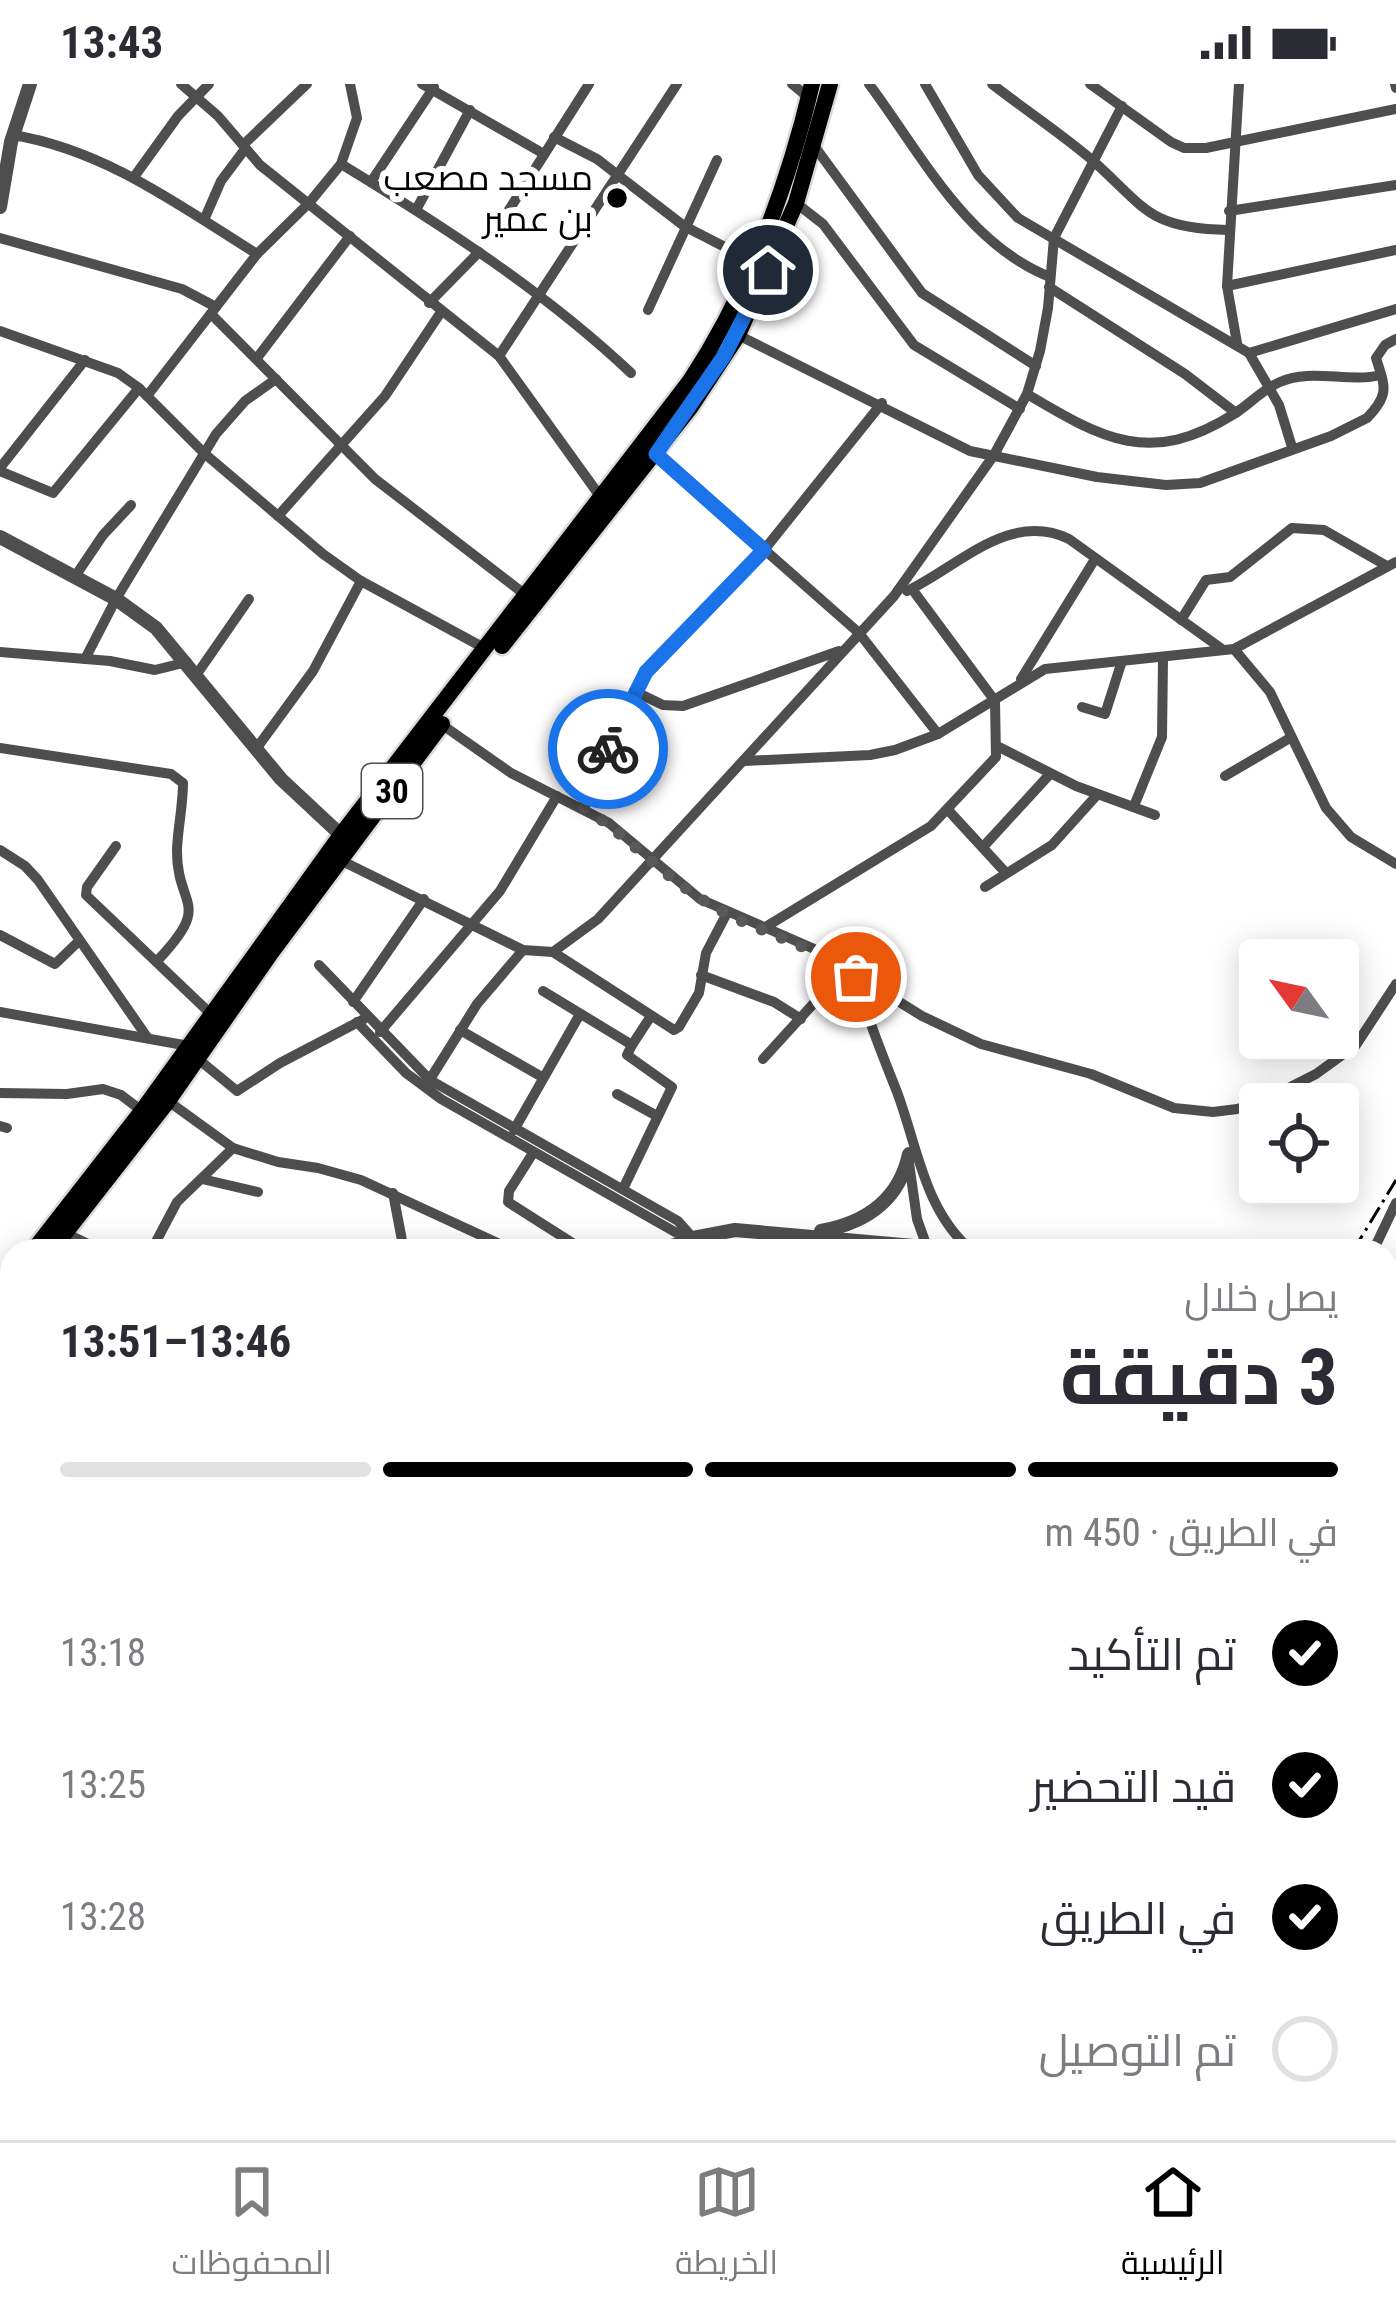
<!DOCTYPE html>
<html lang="ar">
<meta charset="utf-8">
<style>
body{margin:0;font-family:"Roboto Condensed",Cairo,sans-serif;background:#f7f7f7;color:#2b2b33;direction:rtl;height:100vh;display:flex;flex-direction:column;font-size:45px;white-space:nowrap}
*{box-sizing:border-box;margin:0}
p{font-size:39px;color:#7c7c81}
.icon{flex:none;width:66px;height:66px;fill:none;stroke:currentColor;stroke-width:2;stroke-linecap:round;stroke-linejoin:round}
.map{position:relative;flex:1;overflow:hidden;direction:ltr}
.panel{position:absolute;left:0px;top:1155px;width:1398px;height:903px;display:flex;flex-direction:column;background:#fff;border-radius:36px 36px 0 0;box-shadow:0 6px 30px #0003;direction:rtl}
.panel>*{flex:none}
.needle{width:78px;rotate:303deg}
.buttons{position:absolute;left:1239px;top:855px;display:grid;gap:24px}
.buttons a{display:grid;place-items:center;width:120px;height:120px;border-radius:12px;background:#fff;box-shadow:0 6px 30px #0003;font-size:60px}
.pin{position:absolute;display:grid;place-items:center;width:102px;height:102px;color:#fff;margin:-51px;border:6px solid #fff;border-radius:50%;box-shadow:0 3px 12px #0007}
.courier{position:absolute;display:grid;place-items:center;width:120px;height:120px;margin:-60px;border:9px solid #1a73e8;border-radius:50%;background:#fff;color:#222;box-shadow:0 3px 15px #0007}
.headline em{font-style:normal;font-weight:700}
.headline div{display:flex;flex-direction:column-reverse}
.headline{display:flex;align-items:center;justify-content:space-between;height:204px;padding:0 60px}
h1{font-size:78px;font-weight:700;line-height:90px}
.bar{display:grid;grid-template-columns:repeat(4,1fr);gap:18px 12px;align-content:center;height:144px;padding:0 60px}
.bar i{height:15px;border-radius:9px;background:#e1e1e2}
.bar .active{background:#000}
.bar p{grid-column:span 4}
ol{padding:0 60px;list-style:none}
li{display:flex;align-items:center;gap:36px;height:132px}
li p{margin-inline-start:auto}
li .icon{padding:12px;border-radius:50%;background:#000;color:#fff;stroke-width:4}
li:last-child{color:#7c7c81}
li i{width:66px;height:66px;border:6px solid #e1e1e2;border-radius:50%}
.status{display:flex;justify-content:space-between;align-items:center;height:84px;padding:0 60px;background:#fff;direction:ltr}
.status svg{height:33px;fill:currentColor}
.menu{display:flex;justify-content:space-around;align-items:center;height:168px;border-top:3px solid #e1e1e2;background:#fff;font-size:33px;color:#7c7c81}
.menu a{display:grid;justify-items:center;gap:6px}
.menu .active{color:#000}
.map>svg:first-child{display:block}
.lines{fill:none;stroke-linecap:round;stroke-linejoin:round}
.river{stroke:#9c9c9c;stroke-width:16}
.primary-casing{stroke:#dbdbdb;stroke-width:21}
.minor{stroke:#4e4e4e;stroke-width:10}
.tertiary{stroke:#4e4e4e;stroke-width:14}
.primary{stroke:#000;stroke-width:16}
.rail{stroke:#000;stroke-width:3;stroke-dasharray:18 6 3 6;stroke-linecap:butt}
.done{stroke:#595959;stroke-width:12;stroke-dasharray:0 21.6}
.route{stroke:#1a73e8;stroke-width:15}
.poi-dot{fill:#000;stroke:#fff;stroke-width:4.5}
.labels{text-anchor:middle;stroke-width:12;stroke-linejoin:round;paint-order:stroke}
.shield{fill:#fff;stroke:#4c4c4c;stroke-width:3}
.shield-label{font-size:33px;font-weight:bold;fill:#000}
.poi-label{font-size:36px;fill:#000;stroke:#fff;text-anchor:end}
</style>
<div class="status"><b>13:43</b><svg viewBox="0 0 49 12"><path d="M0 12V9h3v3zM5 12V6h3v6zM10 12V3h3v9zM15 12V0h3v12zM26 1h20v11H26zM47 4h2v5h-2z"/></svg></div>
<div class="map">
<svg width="1396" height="2056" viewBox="0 0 1396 2056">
<rect width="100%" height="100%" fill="#fff"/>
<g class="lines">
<g class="river">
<path d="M1386,1912L1396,1884"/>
<path d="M1349,2056L1350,2046"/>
</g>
<g class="primary-casing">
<g id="primary">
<path d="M502,562L690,324L738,251L796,119L830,0"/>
<path d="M33,1167L142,1027L341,751L690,297C749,207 787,105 812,0"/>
<path d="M51,1167L168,1017L271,869L442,640"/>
<path d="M0,1205L12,1191"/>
<path d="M0,1228L12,1214"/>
</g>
</g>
<g class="minor">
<path d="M181,0L218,32L260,81L499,272L602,415"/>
<path d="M422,0L544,70"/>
<path d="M792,0L809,14"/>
<path d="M869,0C920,68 966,160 1050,193"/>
<path d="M925,0L978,91L1018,134L1249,269L1279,321L1292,363"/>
<path d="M992,0C1024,25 1059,48 1091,75C1145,123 1148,145 1228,146"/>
<path d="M1090,0L1171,58L1184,64H1206L1396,25"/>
<path d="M1395,0L1396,4"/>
<path d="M13,51C105,66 180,122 257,170"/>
<path d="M554,53L597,75L684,142L754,178"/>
<path d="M243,61L307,0"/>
<path d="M815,63L922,209L1036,282"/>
<path d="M341,80C443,142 544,207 631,289"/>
<path d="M134,93L178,32L209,0"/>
<path d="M371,98L434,3"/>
<path d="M796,119L823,140L914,261L1020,325"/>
<path d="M416,126L470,26"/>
<path d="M1229,127L1396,101"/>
<path d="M507,129L589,0"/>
<path d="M204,136L221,97L245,65"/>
<path d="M0,154L182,205L216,223"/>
<path d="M1227,202L1396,166"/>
<path d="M1049,203L1185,290L1236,329"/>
<path d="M429,219L479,168"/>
<path d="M648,226L717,76"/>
<path d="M211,230L375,395L527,512"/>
<path d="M0,247L118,289L139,304L205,370L323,470L361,497L486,565"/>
<path d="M738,251L970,367L1097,393L1166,401L1200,399L1331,352L1367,334C1390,310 1385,303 1376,274L1385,261L1396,255"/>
<path d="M1237,259L1227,202L1239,0"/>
<path d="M1249,269L1396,225"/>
<path d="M499,272L677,0"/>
<path d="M257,274L350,152"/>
<path d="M1027,310C1103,355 1150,383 1234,330C1250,320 1263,305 1280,298C1311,284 1348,299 1381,291"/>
<path d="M147,312L257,170L309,119L341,80L357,34L350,0"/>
<path d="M656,370L859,549L938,650"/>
<path d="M0,384L85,276"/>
<path d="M0,387L53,409L139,304"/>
<path d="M278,432L385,312L441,228"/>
<path d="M74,494L103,451L131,421"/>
<path d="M907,507C958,483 1009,426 1069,455L1222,565"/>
<path d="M1181,536L1206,496L1230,493L1292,444L1324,446L1387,482"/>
<path d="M1234,565L1270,608L1326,724L1351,753L1396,780"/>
<path d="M0,568L110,577L155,586L187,578"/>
<path d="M85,575L116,515L216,350L245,317L276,295"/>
<path d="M197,590L249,515"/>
<path d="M1021,595L1095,475"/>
<path d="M634,607L663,621L683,622L839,567"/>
<path d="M1082,623L1105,630L1122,577"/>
<path d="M441,640L511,689L609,739L700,815L812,864L922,932L981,960L1091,990L1174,1024L1213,1028L1237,1025L1261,1018L1316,990L1356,961L1396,900"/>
<path d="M999,663L1076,702L1155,731"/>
<path d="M0,664L171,690L183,699C183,721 178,743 177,765C176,824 214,817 158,876"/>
<path d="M256,665L313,587L361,497"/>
<path d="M745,677L870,671L895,666L938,650L1045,585L1234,565L1396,478"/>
<path d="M1225,692L1290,654"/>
<path d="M1134,722L1162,653L1163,575"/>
<path d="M583,723L646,588L764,466L882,319"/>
<path d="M948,726L1006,789"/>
<path d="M116,762L87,803L86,811L212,931"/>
<path d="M983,763L1050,690"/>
<path d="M0,766L25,782L38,796L147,953"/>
<path d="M340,776L523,866L553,868L598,835L894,512L994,371L1027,310L1040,267L1048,224L1054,154L1122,22"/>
<path d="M985,803L1052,761L1097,711"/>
<path d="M764,844L931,742L996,673L995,617L912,505"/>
<path d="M0,851L55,880L79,857"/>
<path d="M553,868L674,946L679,943L699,909L706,869L727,829"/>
<path d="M319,881L430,996L678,1137L693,1154"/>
<path d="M701,891L774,918L801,935"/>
<path d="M856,893C867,933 882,970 897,1008C918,1064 924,1126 972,1167"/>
<path d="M543,907L632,961L627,971L672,1003L623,1105"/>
<path d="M353,918L424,815"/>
<path d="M0,928L189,962"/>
<path d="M357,938L406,989L441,1015L675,1148L693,1154"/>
<path d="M460,946L542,993"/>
<path d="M380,948L500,807L557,712"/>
<path d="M632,961L651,932"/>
<path d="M198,975L237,1007L280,979L364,935"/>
<path d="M763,975L845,885"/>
<path d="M427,1000L477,920L523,866"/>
<path d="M0,1009L67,1010L103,1005L121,1011L142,1027"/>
<path d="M617,1010L657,1032"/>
<path d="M168,1017L233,1064L278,1078L318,1084L361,1096L515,1167"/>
<path d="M0,1042L7,1044"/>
<path d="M514,1046L580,930"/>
<path d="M533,1069L509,1107L508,1118L585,1167"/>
<path d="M909,1079L917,1135L927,1163"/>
<path d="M202,1095L258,1108"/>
<path d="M393,1109L404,1167"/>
<path d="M151,1167L177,1118L233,1064"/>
<path d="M1373,1167L1396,1119"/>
<path d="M0,1250L12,1257"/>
<path d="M0,1397L12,1402"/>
<path d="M0,1488L12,1473"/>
<path d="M0,1505L12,1509"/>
<path d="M0,1569H12"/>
<path d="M0,1632L12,1622"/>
<path d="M0,1688L12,1687"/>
<path d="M0,1764L12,1755"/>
<path d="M7,1775L12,1796"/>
<path d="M1386,1810L1396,1813"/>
<path d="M0,1846H12"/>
<path d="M1386,1848L1396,1826"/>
<path d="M0,1926L12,1928"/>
<path d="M0,1964L12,1959"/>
<path d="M162,2046L168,2056"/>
<path d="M665,2046L670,2056"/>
<path d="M956,2046L957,2056"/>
<path d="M1122,2046L1144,2056"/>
<path d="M0,2051L12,2041"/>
<path d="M103,2056L114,2046"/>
<path d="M182,2056L203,2046"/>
<path d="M1092,2056L1095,2046"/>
<path d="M1167,2056L1171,2046"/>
<path d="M1317,2056L1321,2046"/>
</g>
<g class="tertiary">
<path d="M0,123L11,58L30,0"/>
<path d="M0,453L116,515L156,544L281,695L341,751"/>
<path d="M821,1147C865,1139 899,1117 909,1070"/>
<path d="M65,1151L98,1167"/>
<path d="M659,1167L693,1154L735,1146L970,1167"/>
<path d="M712,1167L778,1162L820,1167"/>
<path d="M1386,1302L1396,1307"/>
<path d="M1386,1316L1396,1320"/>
<path d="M1263,2056L1267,2046"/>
</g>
<use href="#primary" class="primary"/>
<g class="rail">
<path d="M1353,1167L1396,1096"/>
<path d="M1241,2056L1244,2046"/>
</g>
</g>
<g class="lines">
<path class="done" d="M608,665L583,723C625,750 658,787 700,814C749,847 807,857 856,893"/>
<path class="route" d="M608,665L646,588L764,466L656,370L724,272L768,186"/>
</g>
<circle class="poi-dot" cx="617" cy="114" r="12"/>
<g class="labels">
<rect class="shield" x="362" y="680" width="60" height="54" rx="9"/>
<g class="shield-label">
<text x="392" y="719">30</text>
</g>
<g class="poi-label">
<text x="593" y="106">مسجد مصعب<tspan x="593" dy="41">بن عمير</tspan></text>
</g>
</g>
</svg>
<div class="buttons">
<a><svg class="needle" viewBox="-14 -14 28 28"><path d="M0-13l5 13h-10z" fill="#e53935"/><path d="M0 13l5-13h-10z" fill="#7c7c81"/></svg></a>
<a><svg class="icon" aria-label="locate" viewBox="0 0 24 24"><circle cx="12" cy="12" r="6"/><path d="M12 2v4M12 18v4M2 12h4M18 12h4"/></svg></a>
</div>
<div class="pin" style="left:856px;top:893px;background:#ea580c"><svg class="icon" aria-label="bag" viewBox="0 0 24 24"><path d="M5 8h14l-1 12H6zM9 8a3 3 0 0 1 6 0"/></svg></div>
<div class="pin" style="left:768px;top:186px;background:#1f2937"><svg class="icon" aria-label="home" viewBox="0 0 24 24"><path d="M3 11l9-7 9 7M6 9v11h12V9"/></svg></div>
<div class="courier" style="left:608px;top:665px"><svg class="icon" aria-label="bike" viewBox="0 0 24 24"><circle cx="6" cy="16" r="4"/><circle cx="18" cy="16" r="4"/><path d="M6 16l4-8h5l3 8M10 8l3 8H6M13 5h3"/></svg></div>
<section class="panel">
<div class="headline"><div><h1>3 دقيقة</h1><p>يصل خلال</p></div><em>13:46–13:51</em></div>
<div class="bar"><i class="active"></i><i class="active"></i><i class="active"></i><i></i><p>في الطريق · 450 m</p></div>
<ol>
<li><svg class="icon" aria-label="check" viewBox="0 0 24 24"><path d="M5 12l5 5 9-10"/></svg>تم التأكيد<p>13:18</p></li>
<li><svg class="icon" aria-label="check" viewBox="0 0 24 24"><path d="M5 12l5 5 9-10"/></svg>قيد التحضير<p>13:25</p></li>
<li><svg class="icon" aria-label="check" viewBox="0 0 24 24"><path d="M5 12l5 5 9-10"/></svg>في الطريق<p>13:28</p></li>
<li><i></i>تم التوصيل</li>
</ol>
</section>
</div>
<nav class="menu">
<a class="active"><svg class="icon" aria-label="home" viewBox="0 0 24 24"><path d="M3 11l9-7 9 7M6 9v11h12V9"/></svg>الرئيسية</a>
<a><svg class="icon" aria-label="map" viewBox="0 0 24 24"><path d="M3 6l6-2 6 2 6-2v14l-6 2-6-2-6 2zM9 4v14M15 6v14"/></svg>الخريطة</a>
<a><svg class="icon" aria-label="saved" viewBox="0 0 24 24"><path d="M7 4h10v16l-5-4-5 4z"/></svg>المحفوظات</a>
</nav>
